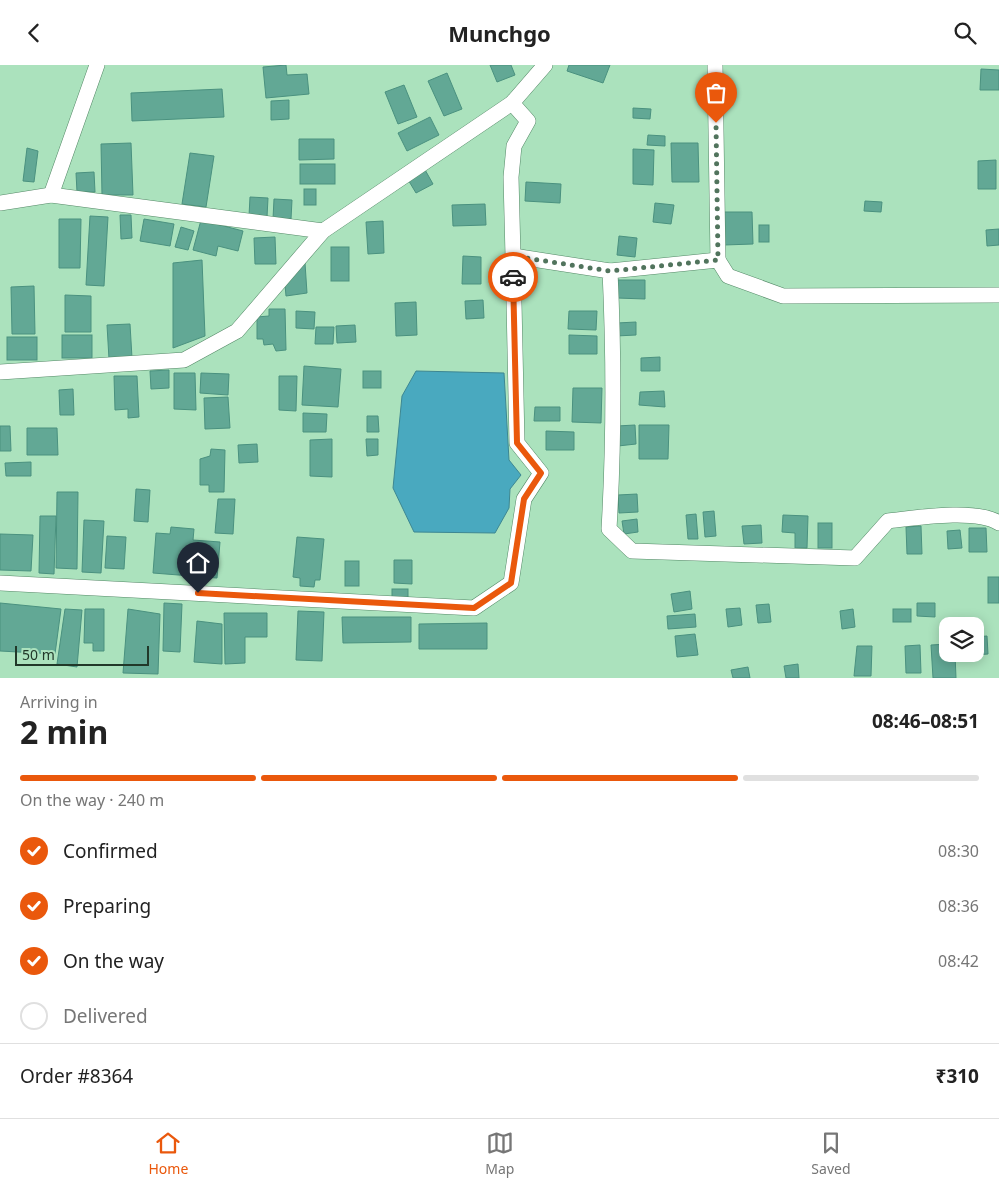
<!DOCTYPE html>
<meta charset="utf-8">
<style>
body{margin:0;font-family:"Noto Sans",sans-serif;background:#f2f2f2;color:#222;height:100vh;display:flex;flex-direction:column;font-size:19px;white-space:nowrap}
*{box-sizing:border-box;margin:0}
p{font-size:16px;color:#767676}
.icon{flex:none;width:28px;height:28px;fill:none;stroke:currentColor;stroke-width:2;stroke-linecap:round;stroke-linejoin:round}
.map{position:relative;height:613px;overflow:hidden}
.drawer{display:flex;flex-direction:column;background:#fff;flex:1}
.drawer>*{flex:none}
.buttons{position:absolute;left:939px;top:552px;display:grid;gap:10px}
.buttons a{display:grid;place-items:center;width:45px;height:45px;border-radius:10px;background:#fff;box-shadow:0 2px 12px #0003;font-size:25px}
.scale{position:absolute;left:15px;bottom:12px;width:134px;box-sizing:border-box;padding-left:5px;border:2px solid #213829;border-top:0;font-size:14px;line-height:18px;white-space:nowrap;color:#213829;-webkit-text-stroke:4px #abe2bd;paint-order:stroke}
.pin{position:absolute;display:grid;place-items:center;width:42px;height:42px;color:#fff;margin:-51px -21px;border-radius:50% 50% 50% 0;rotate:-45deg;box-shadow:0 0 5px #0007}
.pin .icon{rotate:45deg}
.courier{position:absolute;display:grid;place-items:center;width:50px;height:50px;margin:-25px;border:4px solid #ea580c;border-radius:50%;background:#fff;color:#222;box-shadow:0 1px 6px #0007}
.headline em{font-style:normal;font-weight:700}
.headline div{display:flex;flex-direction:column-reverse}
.headline{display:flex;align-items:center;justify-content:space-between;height:85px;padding:0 20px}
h1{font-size:32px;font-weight:700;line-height:38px}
.bar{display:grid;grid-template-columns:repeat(4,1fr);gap:8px 5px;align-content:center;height:60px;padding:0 20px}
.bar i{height:6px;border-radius:4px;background:#e0e0e0}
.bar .current{background:#ea580c}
.bar p{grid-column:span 4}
.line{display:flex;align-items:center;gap:12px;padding:0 20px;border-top:1px solid #e0e0e0}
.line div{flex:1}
ol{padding:0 20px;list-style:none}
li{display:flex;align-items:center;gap:15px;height:55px}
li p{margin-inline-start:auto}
li .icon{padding:5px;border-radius:50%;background:#ea580c;color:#fff;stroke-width:4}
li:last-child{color:#767676}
li i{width:28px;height:28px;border:2px solid #e0e0e0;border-radius:50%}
header{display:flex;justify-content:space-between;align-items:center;height:65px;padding:0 20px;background:#fff;font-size:22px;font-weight:700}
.menu{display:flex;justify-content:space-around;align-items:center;height:70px;border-top:1px solid #e0e0e0;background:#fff;font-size:14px;color:#767676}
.menu a{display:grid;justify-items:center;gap:2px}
.menu .current{color:#ea580c}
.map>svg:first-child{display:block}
.water{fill:#49a9bf;stroke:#3d8792}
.building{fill:#62a895;stroke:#4a917f}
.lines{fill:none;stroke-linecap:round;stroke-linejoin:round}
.street-casing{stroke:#538866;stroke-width:16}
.street{stroke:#fff;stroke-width:15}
.done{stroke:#51745d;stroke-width:5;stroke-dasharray:0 9}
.route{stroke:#ea580c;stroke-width:6}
</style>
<header><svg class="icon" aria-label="back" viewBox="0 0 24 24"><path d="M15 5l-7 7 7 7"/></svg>Munchgo<svg class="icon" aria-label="search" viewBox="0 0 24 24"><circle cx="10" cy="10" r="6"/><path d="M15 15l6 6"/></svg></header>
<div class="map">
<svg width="999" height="613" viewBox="0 0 999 613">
<rect width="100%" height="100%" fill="#abe2bd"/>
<path class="water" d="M416,306L504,308L509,395L521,410L510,424L509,443L495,468L414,467L393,423L402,331Z"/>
<g class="building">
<path d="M286,0L287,10L307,9L309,29L266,33L263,2Z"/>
<path d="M490,0H511L515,10L497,17Z"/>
<path d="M569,0H610L603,18L567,6Z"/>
<path d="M981,4L999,5V25H980Z"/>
<path d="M447,8L462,44L444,51L428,16Z"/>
<path d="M404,20L417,52L398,59L385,27Z"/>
<path d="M222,24L224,52L132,56L131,28Z"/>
<path d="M289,35V54L271,55V36Z"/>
<path d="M633,43L651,44L650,54L633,53Z"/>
<path d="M430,52L439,70L407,86L398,68Z"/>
<path d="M648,70L665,71V81L647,80Z"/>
<path d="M299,74H334V94L299,95Z"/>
<path d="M131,78L133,130H102L101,79Z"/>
<path d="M671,78H698L699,117H672Z"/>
<path d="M27,83L38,86L34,117L23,116Z"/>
<path d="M633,84L654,85L653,120L633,119Z"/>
<path d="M190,88L214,91L206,142L182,139Z"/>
<path d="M996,95V124H978V96Z"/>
<rect x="300" y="99" width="35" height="20"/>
<path d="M424,103L433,119L416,128L407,113Z"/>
<path d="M94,107L95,127H77L76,108Z"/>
<path d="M526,117L561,119L560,138L525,136Z"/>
<rect x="304" y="124" width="12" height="16"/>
<path d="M250,132L268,133L267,152L249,151Z"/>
<path d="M274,134L292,135L291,154H273Z"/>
<path d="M865,136L882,137L881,147L864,146Z"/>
<path d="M655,138L674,140L671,159L653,157Z"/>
<path d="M485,139L486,160L453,161L452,140Z"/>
<path d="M724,147H752L753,179L724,180Z"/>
<path d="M120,150H131L132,173L121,174Z"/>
<path d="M90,151L108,152L104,221L86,220Z"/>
<path d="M59,154H81L80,203H59Z"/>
<path d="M144,154L174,159L170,181L140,176Z"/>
<path d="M201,155L243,166L238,186L218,181L216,191L193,185Z"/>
<path d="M383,156L384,188L368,189L366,157Z"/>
<rect x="759" y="160" width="10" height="17"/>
<path d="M181,162L194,166L188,185L175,182Z"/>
<path d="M999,164V180L987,181L986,165Z"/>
<path d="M619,171L637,173L635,192L617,190Z"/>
<path d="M275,172L276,199H255L254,173Z"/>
<rect x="331" y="182" width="18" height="34"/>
<path d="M463,191L481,192V219H462Z"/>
<path d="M202,195L205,271L173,283V198Z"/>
<path d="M305,198L307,228L286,231L285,220Z"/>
<path d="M617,215H645V234L617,233Z"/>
<path d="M34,221L35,269H12L11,222Z"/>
<path d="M65,230L91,231V267H65Z"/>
<path d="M483,235L484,253L466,254L465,236Z"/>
<path d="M416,237L417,270L396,271L395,238Z"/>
<path d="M269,244H285L286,285L276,286L273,279L264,280L263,274H257V252L269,251Z"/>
<path d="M296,246L315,247L314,264L296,263Z"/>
<path d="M569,246H597L596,265L568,264Z"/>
<path d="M636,257V270L616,271L617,258Z"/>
<path d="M130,259L132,293L109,294L107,260Z"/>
<path d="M355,260L356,277L337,278L336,261Z"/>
<path d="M316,262H334L333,279H315Z"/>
<rect x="62" y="270" width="30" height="23"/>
<path d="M569,270L597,271V289H569Z"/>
<rect x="7" y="272" width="30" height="23"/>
<path d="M660,292V306H641V293Z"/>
<path d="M304,301L341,304L338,342L302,340Z"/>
<path d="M169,305V323L151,324L150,306Z"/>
<rect x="363" y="306" width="18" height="17"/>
<path d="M174,308H195L196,345L174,344Z"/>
<path d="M201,308L229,309L228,330L200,328Z"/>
<path d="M114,311H137L139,352L128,353V344L115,345Z"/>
<path d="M279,311H297L296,346L279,345Z"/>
<path d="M573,323H602L601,358L572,357Z"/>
<path d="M73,324L74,350H60L59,325Z"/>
<path d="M664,326L665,342L639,340L640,327Z"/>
<path d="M228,332L230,363L205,364L204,333Z"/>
<path d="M535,342H560V356H534Z"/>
<path d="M303,348L327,349L326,367H303Z"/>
<path d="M367,351H378L379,367H367Z"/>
<path d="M635,360L636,379L618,381L617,361Z"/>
<path d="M639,360H669L668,394H639Z"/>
<path d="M0,361H10L11,386H0Z"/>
<path d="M27,363H57L58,390H27Z"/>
<path d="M546,366L574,367V385H546Z"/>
<path d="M332,374V412L310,411V375Z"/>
<path d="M366,374H378V390L367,391Z"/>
<path d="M257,379L258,397L239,398L238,380Z"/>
<path d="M211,384L225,385L224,427H209V420H200V394L210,391Z"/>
<path d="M31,397V411H6L5,398Z"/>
<path d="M136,424L150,425L148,457L134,456Z"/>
<path d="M57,427H78L77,504L56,503Z"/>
<path d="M637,429L638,447L619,448L618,430Z"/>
<path d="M218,434H235L233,469L215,468Z"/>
<path d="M714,446L716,471L705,472L703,447Z"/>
<path d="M696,449L698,474H688L686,450Z"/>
<path d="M783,450L808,451L807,483H795V468L782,467Z"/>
<path d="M40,451H56L54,509L39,508Z"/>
<path d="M637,454L638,467L624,469L622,456Z"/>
<path d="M84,455L104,456L101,508L82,507Z"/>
<rect x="818" y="458" width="14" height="25"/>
<path d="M761,460L762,478L744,479L742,461Z"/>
<path d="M921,461L922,489H907L906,462Z"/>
<path d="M171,462L194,464L193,475L220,477L217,513L153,508L156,468L170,469Z"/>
<path d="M969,463H986L987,487H969Z"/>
<path d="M960,465L962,483L948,484L947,466Z"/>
<path d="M0,469L33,470L31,506L0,505Z"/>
<path d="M107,471L126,472L124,504L105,503Z"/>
<path d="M297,472L324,474L320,515H315L314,522L300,521V513L293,512Z"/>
<path d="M394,495H412V519L394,518Z"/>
<rect x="345" y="496" width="14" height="25"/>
<rect x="988" y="512" width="11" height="26"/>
<rect x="392" y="524" width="16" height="12"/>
<path d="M690,526L692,544L674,547L671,529Z"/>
<path d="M0,538L61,544L55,589L0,586Z"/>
<path d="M164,538L182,539L180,587L163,586Z"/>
<path d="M917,538H935V552L917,551Z"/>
<path d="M769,539L771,557L758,558L756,540Z"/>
<path d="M740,543L742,560L728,562L726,544Z"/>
<path d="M65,544L82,545L77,602L57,599Z"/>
<path d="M85,544H104V586H93V578H84Z"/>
<path d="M128,544L160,549L158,609L123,608Z"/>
<path d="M853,544L855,562L842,564L840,546Z"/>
<rect x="893" y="544" width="18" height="13"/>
<path d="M298,546L324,547L322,596L296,595Z"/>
<path d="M224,548H267V572H245V598L225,599Z"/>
<path d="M695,549L696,562L668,564L667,551Z"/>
<path d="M342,552H411V577L343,578Z"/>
<path d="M197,556L222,559V599L194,597Z"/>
<path d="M487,558V584H419V559Z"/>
<path d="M695,569L698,590L677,592L675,571Z"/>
<path d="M987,571L988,589L975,590V572Z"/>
<path d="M948,579V589H955L956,613H933L931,580Z"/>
<path d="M920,580L921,608H906L905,581Z"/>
<path d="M857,581H872L871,611H854Z"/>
<path d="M798,599L799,613H786L784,601Z"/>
<path d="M748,602L750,613H733L731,605Z"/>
</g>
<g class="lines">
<g class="street-casing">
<g id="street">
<path d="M715,0L718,195"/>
<path d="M512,38L528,56L514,81L511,112L513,191L610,206C614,292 614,378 609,464L632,486L855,493L888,456C915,453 976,443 999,458"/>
<path d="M51,130L97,0"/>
<path d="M0,138L51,130L323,166"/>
<path d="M610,206L718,195L728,211L783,231L999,230"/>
<path d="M0,307L184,295L237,266L323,166L512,38L545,0"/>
<path d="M0,518L474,543L511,518L524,434L541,408L517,378L513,191"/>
</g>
</g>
<use href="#street" class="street"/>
</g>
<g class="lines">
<path class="done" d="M513,212V191L610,206L718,195L716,58"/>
<path class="route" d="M198,528L474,543L511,518L524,434L541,408L517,378L513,212"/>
</g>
</svg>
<div class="buttons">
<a><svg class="icon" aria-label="layers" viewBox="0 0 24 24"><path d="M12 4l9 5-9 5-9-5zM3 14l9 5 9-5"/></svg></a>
</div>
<div class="scale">50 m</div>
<div class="pin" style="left:716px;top:58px;background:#ea580c"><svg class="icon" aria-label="bag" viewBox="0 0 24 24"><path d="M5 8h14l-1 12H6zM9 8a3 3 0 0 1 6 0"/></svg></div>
<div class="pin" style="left:198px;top:528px;background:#1f2937"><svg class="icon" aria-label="home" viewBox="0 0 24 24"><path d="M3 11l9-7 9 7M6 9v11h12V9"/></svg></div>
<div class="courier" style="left:513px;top:212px"><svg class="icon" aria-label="car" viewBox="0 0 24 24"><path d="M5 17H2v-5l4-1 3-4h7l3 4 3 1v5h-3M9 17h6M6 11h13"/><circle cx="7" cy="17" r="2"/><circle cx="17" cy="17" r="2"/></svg></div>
</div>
<section class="drawer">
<div class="headline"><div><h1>2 min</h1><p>Arriving in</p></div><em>08:46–08:51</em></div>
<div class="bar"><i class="current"></i><i class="current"></i><i class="current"></i><i></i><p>On the way · 240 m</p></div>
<ol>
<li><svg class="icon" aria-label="check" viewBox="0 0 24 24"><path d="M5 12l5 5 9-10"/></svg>Confirmed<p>08:30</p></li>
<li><svg class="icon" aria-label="check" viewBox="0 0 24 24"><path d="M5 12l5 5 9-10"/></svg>Preparing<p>08:36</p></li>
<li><svg class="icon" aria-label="check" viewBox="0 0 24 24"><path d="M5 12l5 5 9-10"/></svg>On the way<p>08:42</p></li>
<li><i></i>Delivered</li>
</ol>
<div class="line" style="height:65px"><div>Order #8364</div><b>₹310</b></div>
</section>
<nav class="menu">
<a class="current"><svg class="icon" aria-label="home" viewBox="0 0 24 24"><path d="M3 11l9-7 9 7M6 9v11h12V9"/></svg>Home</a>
<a><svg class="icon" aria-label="map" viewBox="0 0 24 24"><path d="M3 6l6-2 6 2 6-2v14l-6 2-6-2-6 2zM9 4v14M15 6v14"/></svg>Map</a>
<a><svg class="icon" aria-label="saved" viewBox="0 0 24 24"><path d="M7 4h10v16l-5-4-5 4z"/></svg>Saved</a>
</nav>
